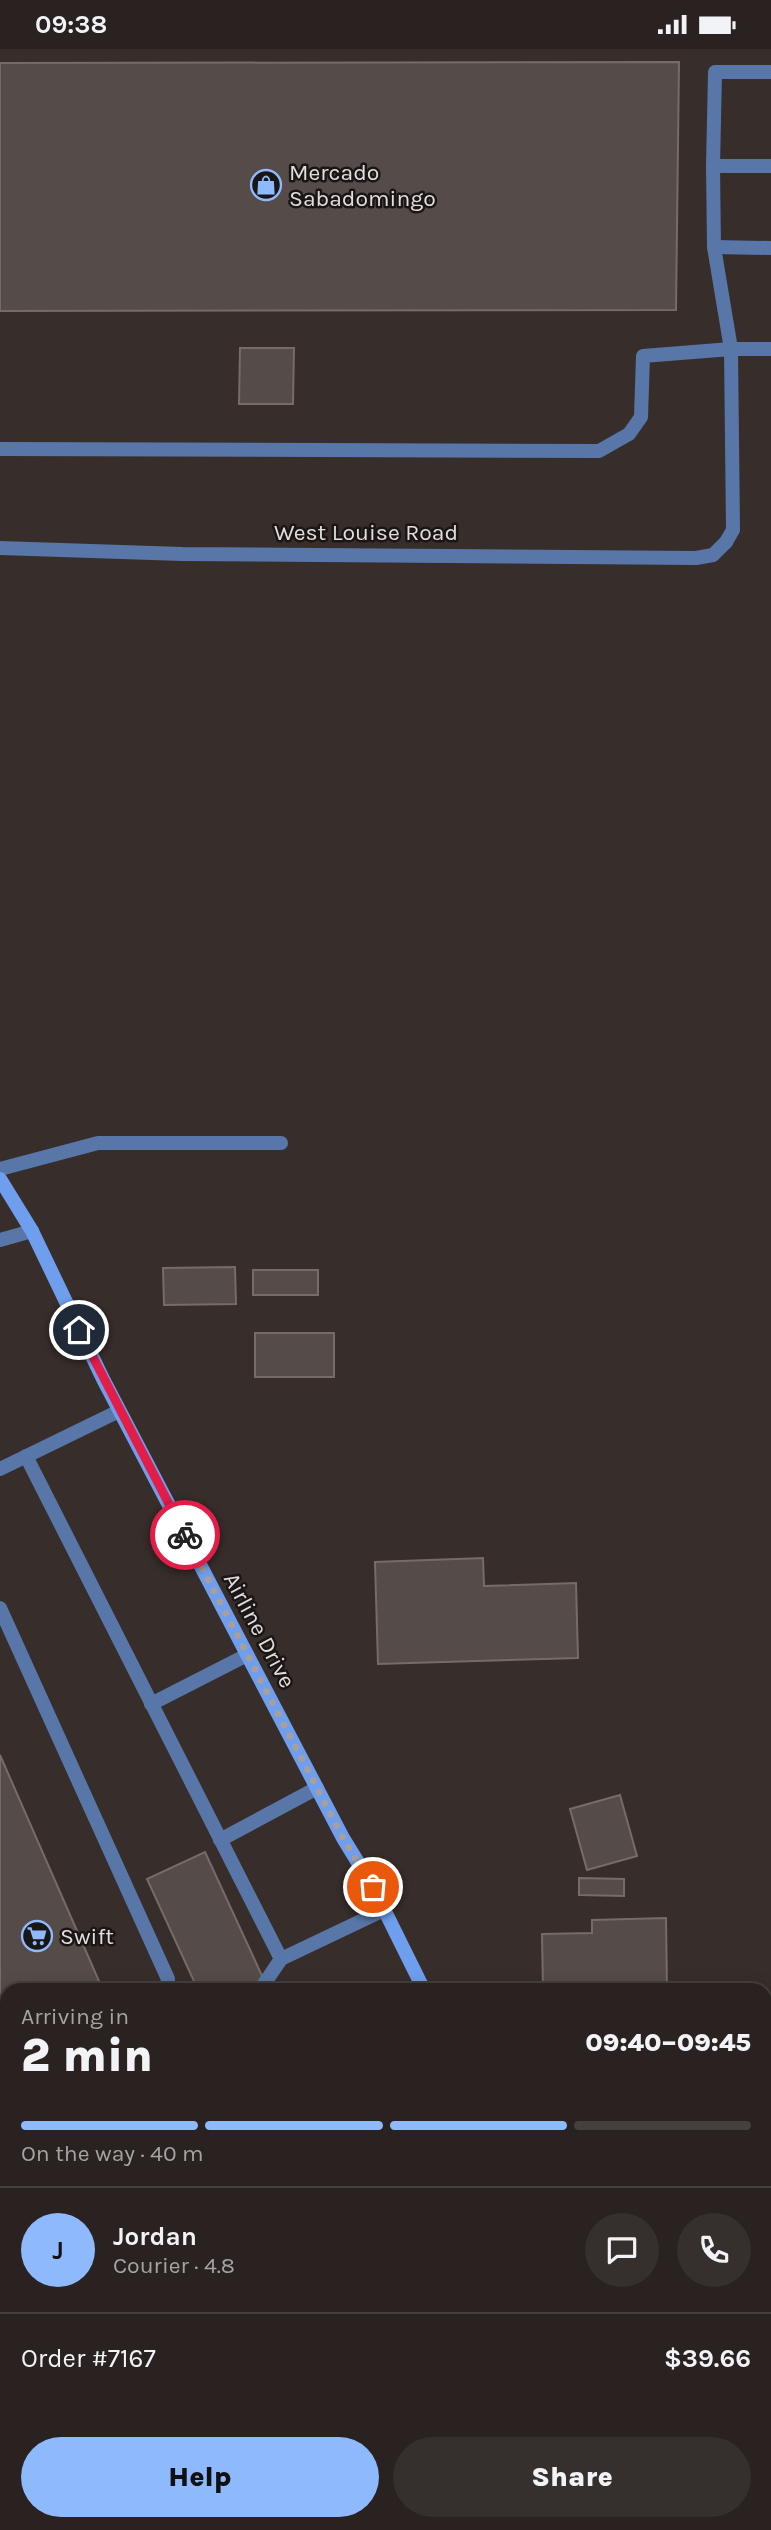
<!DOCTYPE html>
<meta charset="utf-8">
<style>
body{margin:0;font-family:Karla,sans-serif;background:#352f2d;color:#f1f3f6;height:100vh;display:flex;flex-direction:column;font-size:26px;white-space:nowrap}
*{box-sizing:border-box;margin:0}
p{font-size:23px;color:#a5a4a5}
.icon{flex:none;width:38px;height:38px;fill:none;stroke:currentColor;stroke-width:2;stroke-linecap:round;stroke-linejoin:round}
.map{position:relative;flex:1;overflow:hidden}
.panel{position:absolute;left:0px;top:1934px;width:772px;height:548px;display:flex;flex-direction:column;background:#292220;border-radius:21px 21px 0 0;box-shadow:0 4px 18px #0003,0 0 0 2px #453f3e}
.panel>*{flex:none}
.pin{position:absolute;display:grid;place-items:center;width:60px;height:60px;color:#fff;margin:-30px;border:4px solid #fff;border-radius:50%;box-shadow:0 2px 7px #0007}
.courier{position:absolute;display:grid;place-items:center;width:70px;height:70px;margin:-35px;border:5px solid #e11d48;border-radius:50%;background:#fff;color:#222;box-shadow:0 2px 9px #0007}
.summary em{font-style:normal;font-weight:800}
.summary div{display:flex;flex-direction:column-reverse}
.summary{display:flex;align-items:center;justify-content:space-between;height:119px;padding:0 21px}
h1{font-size:46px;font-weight:800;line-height:52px}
.bar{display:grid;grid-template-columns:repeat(4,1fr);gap:10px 7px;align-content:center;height:84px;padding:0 21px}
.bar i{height:9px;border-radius:5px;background:#453f3e}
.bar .selected{background:#8eb9fd}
.bar p{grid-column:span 4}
.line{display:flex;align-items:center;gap:18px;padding:0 21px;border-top:2px solid #453f3e}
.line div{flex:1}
.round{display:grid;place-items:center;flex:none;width:74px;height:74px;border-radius:37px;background:#352f2d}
.action{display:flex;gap:14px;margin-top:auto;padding:14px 21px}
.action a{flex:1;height:80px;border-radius:42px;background:#8eb9fd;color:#111;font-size:28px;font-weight:800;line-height:80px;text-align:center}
.action a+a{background:#352f2d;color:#f1f3f6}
.status{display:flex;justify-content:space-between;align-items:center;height:49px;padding:0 35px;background:#292220;direction:ltr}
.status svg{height:19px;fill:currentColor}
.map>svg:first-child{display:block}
.building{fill:#554b49;stroke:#776b6a;stroke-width:2}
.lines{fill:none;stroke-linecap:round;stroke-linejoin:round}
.lane{stroke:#5877a8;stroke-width:14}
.street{stroke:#5877a8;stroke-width:14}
.secondary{stroke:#6e9eed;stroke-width:14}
.done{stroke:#a79f9e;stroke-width:7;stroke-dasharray:0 12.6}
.route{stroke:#e11d48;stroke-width:9}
.labels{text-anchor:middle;stroke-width:5;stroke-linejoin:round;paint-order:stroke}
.poi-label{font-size:23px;fill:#e3dddc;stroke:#1b1616;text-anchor:start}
.street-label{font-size:23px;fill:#e3dddc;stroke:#1b1616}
</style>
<div class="status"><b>09:38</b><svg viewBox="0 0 49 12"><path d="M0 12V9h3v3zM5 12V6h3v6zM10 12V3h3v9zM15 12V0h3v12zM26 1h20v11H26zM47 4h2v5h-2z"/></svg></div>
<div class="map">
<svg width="771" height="2481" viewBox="0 0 771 2481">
<rect width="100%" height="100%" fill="#372d2b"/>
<g class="building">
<path d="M679,13L676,261L0,262V14Z"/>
<path d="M240,299H294L293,355H239Z"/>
<path d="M235,1218L236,1255L164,1256L163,1219Z"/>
<rect x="253" y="1221" width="65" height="25"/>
<rect x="255" y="1284" width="79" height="44"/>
<path d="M483,1509L484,1537L576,1534L578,1609L378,1615L375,1513Z"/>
<path d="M0,1706L99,1932L79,1941H7V1972L0,1975Z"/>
<path d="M620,1746L637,1807L587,1821L570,1760Z"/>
<path d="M205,1803L264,1931L242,1941H198L147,1830Z"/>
<path d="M579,1829L624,1830V1847L579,1846Z"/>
<path d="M666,1869L667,1941H543L542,1885L592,1884V1871Z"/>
<path d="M771,2156V2239L765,2238V2157Z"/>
<rect x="0" y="2184" width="4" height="97"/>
<rect x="0" y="2386" width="2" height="51"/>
<rect x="0" y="2474" width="8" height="7"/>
</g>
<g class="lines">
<g class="lane">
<path d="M771,23H715L713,117H771"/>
<path d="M713,117L714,198L731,300L733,481L726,493"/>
<path d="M714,198L771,199"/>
<path d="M0,400L599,402L629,385L641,368L643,307L731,300H771"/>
<path d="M0,1120L98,1094H281"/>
<path d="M0,1191L32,1182"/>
<path d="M26,1407L281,1910L384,1861"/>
<path d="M0,1420L119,1362"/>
<path d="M0,1559L168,1930L166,1941"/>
<path d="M151,1655L247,1606"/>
<path d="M220,1791L317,1739"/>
<path d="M260,1941L281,1910"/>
</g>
<path class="street" d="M0,499L182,505L696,509L713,506L726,493"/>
<g class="secondary">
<path d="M0,1130L32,1182L103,1330L343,1789L373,1838L424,1941"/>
<path d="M765,2046H771"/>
<path d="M0,2047H7"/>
<path d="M713,2474L717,2481"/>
</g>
</g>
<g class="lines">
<path class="done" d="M185,1486L343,1789L373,1838"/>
<path class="route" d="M79,1281L185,1486"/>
</g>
<defs>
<g id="shop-ring" transform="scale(1.575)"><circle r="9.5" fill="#1b1616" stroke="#8eb9fd" stroke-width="1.5"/><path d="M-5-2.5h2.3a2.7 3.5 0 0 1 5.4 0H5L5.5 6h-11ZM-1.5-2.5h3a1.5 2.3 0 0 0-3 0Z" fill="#8eb9fd"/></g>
<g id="supermarket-ring" transform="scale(1.575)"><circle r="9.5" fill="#1b1616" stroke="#8eb9fd" stroke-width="1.5"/><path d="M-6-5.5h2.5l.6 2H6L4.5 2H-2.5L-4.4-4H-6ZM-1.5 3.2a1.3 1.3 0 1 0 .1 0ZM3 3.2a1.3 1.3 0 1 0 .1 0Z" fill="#8eb9fd"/></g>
</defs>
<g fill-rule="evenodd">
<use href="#shop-ring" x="266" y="136"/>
<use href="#supermarket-ring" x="37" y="1887"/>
</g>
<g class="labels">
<g class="poi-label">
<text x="289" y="131">Mercado<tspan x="289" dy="26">Sabadomingo</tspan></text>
<text x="60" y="1895">Swift</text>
</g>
<g class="street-label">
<text x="366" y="491">West Louise Road</text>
<text transform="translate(260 1581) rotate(62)" y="8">Airline Drive</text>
</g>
</g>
</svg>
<div class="pin" style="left:373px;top:1838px;background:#ea580c"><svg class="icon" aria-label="bag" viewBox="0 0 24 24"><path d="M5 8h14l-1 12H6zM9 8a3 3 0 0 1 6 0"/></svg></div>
<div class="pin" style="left:79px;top:1281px;background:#1f2937"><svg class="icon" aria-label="home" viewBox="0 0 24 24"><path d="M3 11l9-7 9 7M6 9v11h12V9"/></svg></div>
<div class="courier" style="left:185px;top:1486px"><svg class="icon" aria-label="bike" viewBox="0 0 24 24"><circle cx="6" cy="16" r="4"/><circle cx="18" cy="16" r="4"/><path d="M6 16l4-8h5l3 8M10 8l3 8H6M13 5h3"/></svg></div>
<section class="panel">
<div class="summary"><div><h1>2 min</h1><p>Arriving in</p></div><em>09:40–09:45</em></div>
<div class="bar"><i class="selected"></i><i class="selected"></i><i class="selected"></i><i></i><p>On the way · 40 m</p></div>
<div class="line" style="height:126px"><b class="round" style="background:#8eb9fd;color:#111">J</b><div><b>Jordan</b><p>Courier · 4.8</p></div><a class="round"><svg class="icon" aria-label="chat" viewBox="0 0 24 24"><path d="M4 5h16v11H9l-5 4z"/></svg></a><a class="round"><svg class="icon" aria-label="phone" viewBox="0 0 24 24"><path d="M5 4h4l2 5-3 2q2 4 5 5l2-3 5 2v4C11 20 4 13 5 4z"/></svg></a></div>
<div class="line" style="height:91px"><div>Order #7167</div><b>$39.66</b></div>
<div class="action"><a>Help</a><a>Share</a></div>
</section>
</div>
